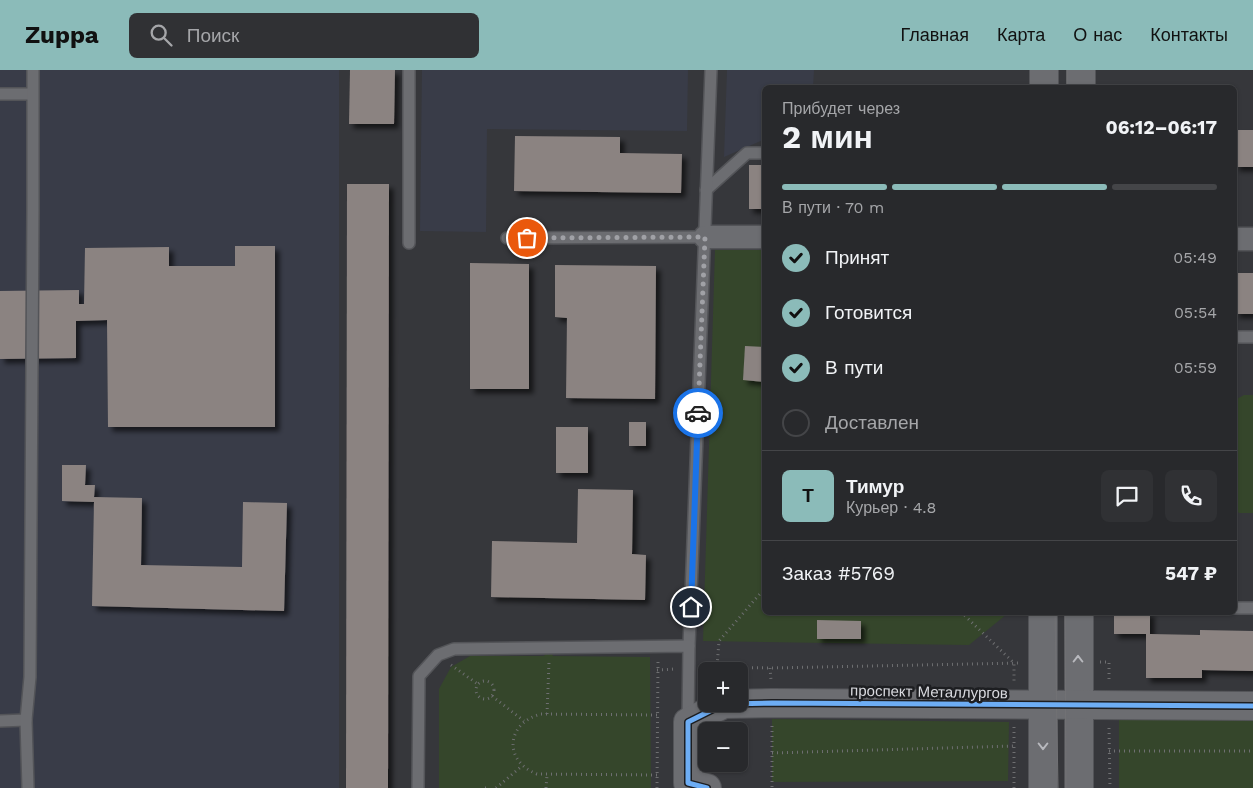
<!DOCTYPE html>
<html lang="ru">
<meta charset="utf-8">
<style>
body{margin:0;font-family:"Work Sans",sans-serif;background:#303134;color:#f1f3f6;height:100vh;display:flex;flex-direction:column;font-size:19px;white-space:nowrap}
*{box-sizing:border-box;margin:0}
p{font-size:16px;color:#a5a6a9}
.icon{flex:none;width:28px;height:28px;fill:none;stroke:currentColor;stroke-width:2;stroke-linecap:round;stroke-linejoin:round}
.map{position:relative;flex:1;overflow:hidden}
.side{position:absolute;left:762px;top:15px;width:475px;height:530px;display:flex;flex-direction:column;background:#28292c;border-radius:8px;box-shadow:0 1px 4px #0004,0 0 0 1px #444548}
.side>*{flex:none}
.fabs{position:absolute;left:698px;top:592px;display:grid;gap:10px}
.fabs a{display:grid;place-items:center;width:50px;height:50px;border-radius:8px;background:#28292c;box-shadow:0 1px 4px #0004,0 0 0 1px #444548;font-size:25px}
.pin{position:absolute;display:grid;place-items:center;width:42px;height:42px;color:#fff;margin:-21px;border:2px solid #fff;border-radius:50%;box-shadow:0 1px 5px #0007}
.courier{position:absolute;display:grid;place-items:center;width:50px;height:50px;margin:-25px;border:4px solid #1a73e8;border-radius:50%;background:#fff;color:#222;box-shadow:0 1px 6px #0007}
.head em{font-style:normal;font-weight:700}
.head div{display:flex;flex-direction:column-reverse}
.head{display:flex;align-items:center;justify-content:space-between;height:85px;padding:0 20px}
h1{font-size:32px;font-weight:700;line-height:38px}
.bar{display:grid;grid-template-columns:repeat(4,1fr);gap:8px 5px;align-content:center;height:60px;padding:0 20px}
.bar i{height:6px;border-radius:4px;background:#444548}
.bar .selected{background:#8bbbb9}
.bar p{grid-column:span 4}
.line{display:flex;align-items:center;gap:12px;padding:0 20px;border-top:1px solid #444548}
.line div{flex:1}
.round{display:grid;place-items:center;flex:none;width:52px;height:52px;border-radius:8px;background:#303134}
ol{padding:0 20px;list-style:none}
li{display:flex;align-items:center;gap:15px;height:55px}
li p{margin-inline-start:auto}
li .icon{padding:5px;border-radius:50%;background:#8bbbb9;color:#111;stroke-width:4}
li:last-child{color:#a5a6a9}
li i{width:28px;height:28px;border:2px solid #444548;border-radius:50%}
header{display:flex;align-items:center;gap:30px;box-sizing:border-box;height:70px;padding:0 25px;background:#8bbbb9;color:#111}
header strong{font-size:24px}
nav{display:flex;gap:28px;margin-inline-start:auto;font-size:18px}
.search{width:350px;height:45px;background:#303134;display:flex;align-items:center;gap:12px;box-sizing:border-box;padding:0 18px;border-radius:8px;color:#a5a6a9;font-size:19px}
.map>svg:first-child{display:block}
.built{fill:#393c48}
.green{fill:#35462b}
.building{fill:#8b8381;filter:url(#shadow)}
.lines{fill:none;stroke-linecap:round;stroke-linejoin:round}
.service-casing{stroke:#535458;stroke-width:14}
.minor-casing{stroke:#535458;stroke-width:25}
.tertiary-casing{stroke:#535458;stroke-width:30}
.path{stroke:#6e6f71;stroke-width:3;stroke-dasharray:1 4;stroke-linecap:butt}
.service{stroke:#6c6d71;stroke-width:11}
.minor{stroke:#6c6d71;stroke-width:22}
.tertiary{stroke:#6c6d71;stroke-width:28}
.tram{stroke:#727275;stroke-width:1}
.cycleway-casing{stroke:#1d1e21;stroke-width:8}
.cycleway{stroke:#6dadf4;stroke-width:5}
.oneway{stroke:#b8b9be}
.done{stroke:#a0a1a6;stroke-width:5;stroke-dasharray:0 9}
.route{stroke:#1a73e8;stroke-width:6}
.labels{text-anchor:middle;stroke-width:5;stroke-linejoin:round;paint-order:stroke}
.street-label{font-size:15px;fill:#d9dadf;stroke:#1d1e21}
</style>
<header>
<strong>Zuppa</strong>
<div class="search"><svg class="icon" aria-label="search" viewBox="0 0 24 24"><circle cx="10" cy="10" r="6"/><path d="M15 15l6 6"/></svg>Поиск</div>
<nav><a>Главная</a><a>Карта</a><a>О нас</a><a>Контакты</a></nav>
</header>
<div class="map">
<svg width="1253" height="718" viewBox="0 0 1253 718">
<defs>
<filter id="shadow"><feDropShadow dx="4.5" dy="4.5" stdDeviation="2.5" flood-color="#0009"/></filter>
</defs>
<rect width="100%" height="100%" fill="#36373b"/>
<g class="built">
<rect x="0" y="0" width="339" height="718"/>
<path d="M422,0H688L687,61L487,59L486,162L420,161Z"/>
<path d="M727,0H814L813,17L765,18V69L724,87Z"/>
</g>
<g class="green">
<path d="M715,180H765V542H1007V544L969,575L703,571Z"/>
<path d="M1244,325H1253V443H1239L1235,439V330Z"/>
<path d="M549,578L553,586L650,587L651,718H439V619L451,597L470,586H544Z"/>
<rect x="1119" y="643" width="134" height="75"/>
<path d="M772,649L1009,652L1008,711L772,712Z"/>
</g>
<g class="building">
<path d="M350,0H395L394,54H349Z"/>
<rect x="1235" y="60" width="18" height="37"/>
<path d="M515,66L620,67V83L682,84L681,123L514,121Z"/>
<rect x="749" y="95" width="16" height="44"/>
<path d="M347,114H389L388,718H346Z"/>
<path d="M235,176H275V357H108L107,250L76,251V288L0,289V221L79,220V234H84L85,178L169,177V196H235Z"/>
<path d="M470,193L529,194V319H470Z"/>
<path d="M555,195L656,196L655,329L566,328L567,248L555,247Z"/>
<rect x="1235" y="203" width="18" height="41"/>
<path d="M745,276L765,277V312L743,310Z"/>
<rect x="629" y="352" width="17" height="24"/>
<rect x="556" y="357" width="32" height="46"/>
<path d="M62,395H86L85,415H95L94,427L142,428L141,495L242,497L243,432L287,433L284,541L92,536L94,432L62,431Z"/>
<path d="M578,419L633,420L632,484L646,485L645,530L491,527L492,471L577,473Z"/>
<path d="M1114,542H1150V564L1200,565V560L1253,561V601L1202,600V608H1146V564H1114Z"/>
<path d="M817,550L861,551V569H817Z"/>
</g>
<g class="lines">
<g class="service-casing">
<g id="service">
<path d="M0,24H32"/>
<path d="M706,120L747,83H765"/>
<path d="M507,168L705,167"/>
<path d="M409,173V0"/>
<path d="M1235,267H1253"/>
<path d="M1235,538H1253"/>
<path d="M689,576L711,0"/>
<path d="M0,651L26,650"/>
<path d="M28,718L26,650L30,607L33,139V0"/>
<path d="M418,718L419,606L438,585L454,579L689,576L688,650"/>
</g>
</g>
<g class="minor-casing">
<g id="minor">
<path d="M705,167H765"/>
<path d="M1235,169H1253"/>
</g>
</g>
<g class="tertiary-casing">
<g id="tertiary">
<path d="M1081,0V18"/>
<path d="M1044,18V0"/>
<path d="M1079,542V718"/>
<path d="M707,718L688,713V652L724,634L772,633L1253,636"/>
<path d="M1043,718V542"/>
</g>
</g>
<g class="path">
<path d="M961,542L1014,593V612"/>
<path d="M1100,592H1109V612"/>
<path d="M451,595L479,615"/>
<path d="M717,597L770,598L1021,593"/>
<path d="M704,598L717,597L719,571L765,518"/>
<path d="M770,598L771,610"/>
<path d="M657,600L675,599"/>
<circle cx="485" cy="620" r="9"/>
<path d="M492,626L524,651"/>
<path d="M547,644L549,592"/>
<path d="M657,645L541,644C506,653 503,691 537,704L657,705"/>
<path d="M772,656V718"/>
<path d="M1109,658L1110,718"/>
<path d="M1109,681H1253"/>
<path d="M772,683L1014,676"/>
<path d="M485,718H488"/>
<path d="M496,718L522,696"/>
<path d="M546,718L547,705"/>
<path d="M657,718L658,591"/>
<path d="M1014,718V656"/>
</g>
<use href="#service" class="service"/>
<use href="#minor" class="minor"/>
<use href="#tertiary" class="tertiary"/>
<g class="tram">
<path d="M1067,0V18"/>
<path d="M1055,542L1058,718"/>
<path d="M1065,542L1066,718"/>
</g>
<g class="cycleway-casing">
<path id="cycleway" d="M707,718L688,713V652L724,634L772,633L1253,636"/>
</g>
<use href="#cycleway" class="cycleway"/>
</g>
<defs><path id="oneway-chevron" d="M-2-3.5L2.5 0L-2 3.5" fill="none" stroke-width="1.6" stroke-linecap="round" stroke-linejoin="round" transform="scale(1.25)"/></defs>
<g class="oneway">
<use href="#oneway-chevron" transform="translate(1078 589) rotate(-90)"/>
<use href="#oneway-chevron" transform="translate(1043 676) rotate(90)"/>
</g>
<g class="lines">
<path class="done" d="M527,168L705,167L698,343"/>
<path class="route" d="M691,537L698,343"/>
</g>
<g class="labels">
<g class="street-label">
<text transform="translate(929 622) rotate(1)" y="5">проспект Металлургов</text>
</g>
</g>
</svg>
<div class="fabs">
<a>+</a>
<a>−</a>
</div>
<div class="pin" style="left:527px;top:168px;background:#ea580c"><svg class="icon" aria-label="bag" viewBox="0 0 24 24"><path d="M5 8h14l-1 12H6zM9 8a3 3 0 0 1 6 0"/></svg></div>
<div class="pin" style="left:691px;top:537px;background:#1f2937"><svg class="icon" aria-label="home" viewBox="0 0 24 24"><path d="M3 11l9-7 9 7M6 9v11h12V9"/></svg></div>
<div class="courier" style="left:698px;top:343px"><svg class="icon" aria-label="car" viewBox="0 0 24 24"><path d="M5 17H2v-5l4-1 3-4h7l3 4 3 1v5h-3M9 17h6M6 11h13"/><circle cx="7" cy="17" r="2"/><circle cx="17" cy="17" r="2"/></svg></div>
<section class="side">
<div class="head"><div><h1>2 мин</h1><p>Прибудет через</p></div><em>06:12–06:17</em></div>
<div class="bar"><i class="selected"></i><i class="selected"></i><i class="selected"></i><i></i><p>В пути · 70 m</p></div>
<ol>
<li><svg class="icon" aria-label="check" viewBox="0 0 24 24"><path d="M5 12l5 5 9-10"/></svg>Принят<p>05:49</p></li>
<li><svg class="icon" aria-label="check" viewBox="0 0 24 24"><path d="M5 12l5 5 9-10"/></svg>Готовится<p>05:54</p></li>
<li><svg class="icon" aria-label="check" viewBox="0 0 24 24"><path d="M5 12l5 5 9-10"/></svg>В пути<p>05:59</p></li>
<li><i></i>Доставлен</li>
</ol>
<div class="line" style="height:90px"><b class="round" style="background:#8bbbb9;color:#111">Т</b><div><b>Тимур</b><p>Курьер · 4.8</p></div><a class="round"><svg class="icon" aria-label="chat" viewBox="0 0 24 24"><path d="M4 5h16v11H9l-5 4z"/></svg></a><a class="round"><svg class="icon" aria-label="phone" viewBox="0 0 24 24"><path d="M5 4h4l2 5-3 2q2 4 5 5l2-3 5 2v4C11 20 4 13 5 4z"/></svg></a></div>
<div class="line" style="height:65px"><div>Заказ #5769</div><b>547 ₽</b></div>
</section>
</div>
